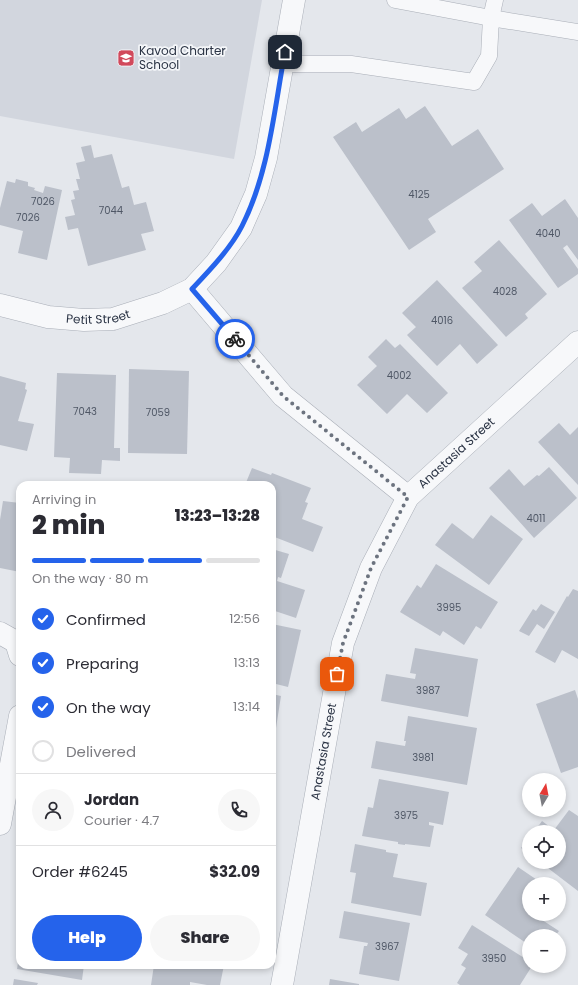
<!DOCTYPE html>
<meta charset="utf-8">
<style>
body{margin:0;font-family:Poppins,sans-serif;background:#f7f7f7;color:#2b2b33;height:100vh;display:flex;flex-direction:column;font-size:15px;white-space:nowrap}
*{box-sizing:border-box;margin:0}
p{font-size:13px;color:#7c7c81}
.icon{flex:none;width:22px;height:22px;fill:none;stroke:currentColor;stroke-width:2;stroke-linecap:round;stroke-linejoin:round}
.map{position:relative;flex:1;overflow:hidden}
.side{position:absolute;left:16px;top:481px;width:260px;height:488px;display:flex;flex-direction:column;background:#fff;border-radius:12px;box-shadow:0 2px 6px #0003}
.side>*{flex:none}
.needle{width:26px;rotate:10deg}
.controls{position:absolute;left:522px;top:773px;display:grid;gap:8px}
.controls a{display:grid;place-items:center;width:44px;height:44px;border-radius:50%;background:#fff;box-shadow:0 2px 6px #0003;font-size:20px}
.pin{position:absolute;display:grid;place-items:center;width:34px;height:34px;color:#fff;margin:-17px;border-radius:8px;box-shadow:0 2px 6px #0006}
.courier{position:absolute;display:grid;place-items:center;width:40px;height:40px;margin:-20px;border:3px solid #2563eb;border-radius:50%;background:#fff;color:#222;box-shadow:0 1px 5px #0007}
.summary em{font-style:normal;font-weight:800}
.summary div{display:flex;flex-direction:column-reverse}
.summary{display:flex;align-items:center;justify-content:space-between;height:68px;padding:0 16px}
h1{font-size:26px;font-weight:800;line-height:30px}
.bar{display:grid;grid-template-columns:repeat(4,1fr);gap:6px 4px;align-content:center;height:48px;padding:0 16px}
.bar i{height:5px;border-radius:3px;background:#e1e1e2}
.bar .current{background:#2563eb}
.bar p{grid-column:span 4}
.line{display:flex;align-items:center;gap:10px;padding:0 16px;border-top:1px solid #e1e1e2}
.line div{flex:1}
.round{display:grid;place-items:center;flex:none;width:42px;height:42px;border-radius:21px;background:#f7f7f7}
ol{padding:0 16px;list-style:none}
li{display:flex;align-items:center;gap:12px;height:44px}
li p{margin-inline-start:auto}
li .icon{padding:4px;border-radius:50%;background:#2563eb;color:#fff;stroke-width:4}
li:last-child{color:#7c7c81}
li i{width:22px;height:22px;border:2px solid #e1e1e2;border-radius:50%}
.action{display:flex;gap:8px;margin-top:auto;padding:8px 16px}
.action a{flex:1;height:46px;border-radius:24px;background:#2563eb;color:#fff;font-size:16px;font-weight:800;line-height:46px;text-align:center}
.action a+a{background:#f7f7f7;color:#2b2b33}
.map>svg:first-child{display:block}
.built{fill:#d2d6de}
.building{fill:#bbc0ca}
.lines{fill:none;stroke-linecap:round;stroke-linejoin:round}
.service-casing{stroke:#a9aeb7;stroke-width:17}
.minor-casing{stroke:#a9aeb7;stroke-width:23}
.tertiary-casing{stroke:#a9aeb7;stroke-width:23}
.service{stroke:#f7f8fa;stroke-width:16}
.minor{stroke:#f7f8fa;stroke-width:22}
.tertiary{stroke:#f7f8fa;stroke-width:22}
.done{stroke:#6c737f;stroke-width:4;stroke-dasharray:0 7.2}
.route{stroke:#2563eb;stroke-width:5}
.labels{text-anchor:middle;stroke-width:3.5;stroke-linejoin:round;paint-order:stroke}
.number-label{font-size:10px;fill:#4f5766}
.poi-label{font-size:12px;fill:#2b3445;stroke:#f4f6f9;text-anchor:start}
.street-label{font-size:12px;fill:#2b3445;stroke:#f4f6f9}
</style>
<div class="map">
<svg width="578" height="985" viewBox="0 0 578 985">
<rect width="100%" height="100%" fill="#e4e7ec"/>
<path class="built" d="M0,0H262L234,159L0,116Z"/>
<g class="building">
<path d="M425,106L452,146L478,129L504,169L428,219L436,232L409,250L333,137L356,122L362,132L399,108L406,119Z"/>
<path d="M91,145L94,158L112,154L122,188L129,186L134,205L146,202L154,231L141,234L146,250L88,266L78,228L68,230L65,217L75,215L71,200L75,199L73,191L79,190L76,179H80L76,163L85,161L81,147Z"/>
<path d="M16,179L28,182V186L35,188L34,190L43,193L45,186L62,190L47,260L18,253L23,231L0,225V208L7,181L15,183Z"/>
<path d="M565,199L578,218V260L567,245L563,248L578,269V274L558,288L509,220L532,203L542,216Z"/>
<path d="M499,240L547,294L525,314L528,318L506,337L462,288L482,271L474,262Z"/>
<path d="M437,280L498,345L477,364L460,344L437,366L407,335L416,327L402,313Z"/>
<path d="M386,339L395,348L400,344L448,393L427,413L407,394L387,414L357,385L377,366L368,357Z"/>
<path d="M129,369L189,371L187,454L128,453Z"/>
<path d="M57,373L116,375L114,448H120V461L102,460L101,474L69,473L70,458L54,457Z"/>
<path d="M0,376L26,383L25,389L27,390L18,421L34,424L27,451L0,445Z"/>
<path d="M559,423L570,435L578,427V485L538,442Z"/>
<path d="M549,467L577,498L534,538L489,488L509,469L524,486L537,475L539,476Z"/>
<path d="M252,468L271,475L272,473L311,488L305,502L308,503L302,519L323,527L313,552L272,536V485H245Z"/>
<path d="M3,501L20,503V572L0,568V520Z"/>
<path d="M491,515L523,539L489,585L435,545L452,523L473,539Z"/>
<path d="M272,549L289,554L281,578L278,577L277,581L305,590L296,618L272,610Z"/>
<path d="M436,564L498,602L481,629L476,626L464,645L443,631L440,636L400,612L417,585L421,588Z"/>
<path d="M573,589L578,591V659L562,650L555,663L535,652L567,596L568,597Z"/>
<path d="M541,604L555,612L544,629L537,624L529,636L519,631L533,609L536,611Z"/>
<path d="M272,624L301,630L288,687L272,683Z"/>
<path d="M415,648L478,659L468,717L381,701L386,674L415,679L416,674L410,673Z"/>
<path d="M575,690L578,699V767L561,773L536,704Z"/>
<path d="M272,694L281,696L273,747H272Z"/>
<path d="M408,716L477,728L467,785L371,768L376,741L405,746L406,741H404Z"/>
<path d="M379,779L449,792L443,825L429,822V825L434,826L430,847L405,844V845L398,844V842L362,836L368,807L373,808Z"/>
<path d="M569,810L578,816V891L540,862H559V832H534L542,821L554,830Z"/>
<path d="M529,838V853L521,848Z"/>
<path d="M355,844L386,850V852L398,854L393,877L427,883L421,916L351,903L356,873L350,872Z"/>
<path d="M518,867L543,884H529V914H533L559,931L555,936H529V945L485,915Z"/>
<path d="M344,911L410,923L399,981L359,974L364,946H367L368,943L339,938Z"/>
<path d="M472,925L529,961V966H532L520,985H460L457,983L466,968L461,965L468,954L458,948Z"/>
<path d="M19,956L20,965H84L82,980L17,969Z"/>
<path d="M154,965H224L220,985H207L190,982V985H151Z"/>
<path d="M14,979L38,983L37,985H13Z"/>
<path d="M330,979L359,984V985H329Z"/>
</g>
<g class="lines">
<g class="service-casing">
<g id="service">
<path d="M395,0L491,18L495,0"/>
<path d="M283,64H351L474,82L489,56L491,18L578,32"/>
</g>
</g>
<g class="minor-casing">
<g id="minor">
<path d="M192,289L283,396L408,497"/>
<path d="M0,633L16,642L20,655"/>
<path d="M0,824L20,716"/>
<path id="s1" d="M282,985L343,643L371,568L408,497L578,342"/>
</g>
</g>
<g class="tertiary-casing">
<g id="tertiary">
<path id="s2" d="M0,305L48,317L84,320L113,319L163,303L192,289L216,263L241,228L256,194L266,158L294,0"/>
</g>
</g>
<use href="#service" class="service"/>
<use href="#minor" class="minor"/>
<use href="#tertiary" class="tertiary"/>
</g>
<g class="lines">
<path class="done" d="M235,339L283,396L408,497L371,568L343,643L337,674"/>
<path class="route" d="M235,339L192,289C209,271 231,248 242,226C269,173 274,110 285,52"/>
</g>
<defs>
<g id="school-square" transform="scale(0.9)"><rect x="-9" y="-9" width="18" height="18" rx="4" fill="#d1495b" stroke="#f4f6f9"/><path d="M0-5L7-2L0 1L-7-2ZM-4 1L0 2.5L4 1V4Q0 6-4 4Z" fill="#fff"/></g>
</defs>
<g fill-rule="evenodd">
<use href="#school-square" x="126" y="58"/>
</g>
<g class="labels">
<g class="number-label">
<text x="419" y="198">4125</text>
<text x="43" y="205">7026</text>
<text x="111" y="214">7044</text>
<text x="28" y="221">7026</text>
<text x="548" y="237">4040</text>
<text x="505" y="295">4028</text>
<text x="442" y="324">4016</text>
<text x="399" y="379">4002</text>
<text x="85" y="415">7043</text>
<text x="158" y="416">7059</text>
<text x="536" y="522">4011</text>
<text x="449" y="611">3995</text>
<text x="428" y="694">3987</text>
<text x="423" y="761">3981</text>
<text x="406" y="819">3975</text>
<text x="387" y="950">3967</text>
<text x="494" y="962">3950</text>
</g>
<g class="poi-label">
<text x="139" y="55">Kavod Charter<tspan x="139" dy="14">School</tspan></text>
</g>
<g class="street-label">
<text dy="4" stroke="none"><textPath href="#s2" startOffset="100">Petit Street</textPath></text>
<text dy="4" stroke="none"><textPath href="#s1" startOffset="573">Anastasia Street</textPath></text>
<text dy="4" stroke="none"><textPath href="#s1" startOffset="237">Anastasia Street</textPath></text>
</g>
</g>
</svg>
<div class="controls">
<a><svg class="needle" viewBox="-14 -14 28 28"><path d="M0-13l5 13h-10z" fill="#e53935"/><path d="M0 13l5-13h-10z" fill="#7c7c81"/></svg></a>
<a><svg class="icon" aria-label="locate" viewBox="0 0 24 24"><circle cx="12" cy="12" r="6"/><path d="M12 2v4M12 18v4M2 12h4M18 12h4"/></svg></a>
<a>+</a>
<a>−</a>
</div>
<div class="pin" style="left:337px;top:674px;background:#ea580c"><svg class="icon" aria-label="bag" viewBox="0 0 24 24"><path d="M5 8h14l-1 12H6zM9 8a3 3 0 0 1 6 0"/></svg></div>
<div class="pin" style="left:285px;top:52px;background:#1f2937"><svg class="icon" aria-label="home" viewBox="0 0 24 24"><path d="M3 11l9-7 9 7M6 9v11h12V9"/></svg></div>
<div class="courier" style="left:235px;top:339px"><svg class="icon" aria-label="bike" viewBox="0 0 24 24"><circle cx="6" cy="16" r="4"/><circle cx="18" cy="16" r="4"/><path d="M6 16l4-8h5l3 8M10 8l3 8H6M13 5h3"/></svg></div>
<section class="side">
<div class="summary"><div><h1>2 min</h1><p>Arriving in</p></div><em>13:23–13:28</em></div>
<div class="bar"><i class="current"></i><i class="current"></i><i class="current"></i><i></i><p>On the way · 80 m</p></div>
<ol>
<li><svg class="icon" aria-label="check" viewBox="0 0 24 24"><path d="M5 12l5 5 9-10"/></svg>Confirmed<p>12:56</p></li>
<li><svg class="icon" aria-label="check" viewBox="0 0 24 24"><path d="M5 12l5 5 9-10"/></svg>Preparing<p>13:13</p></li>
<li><svg class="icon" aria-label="check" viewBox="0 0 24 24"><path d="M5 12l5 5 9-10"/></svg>On the way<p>13:14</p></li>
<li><i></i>Delivered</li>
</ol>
<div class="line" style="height:72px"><a class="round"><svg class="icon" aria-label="person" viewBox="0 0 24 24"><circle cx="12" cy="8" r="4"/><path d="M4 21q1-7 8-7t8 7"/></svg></a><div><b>Jordan</b><p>Courier · 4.7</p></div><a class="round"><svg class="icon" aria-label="phone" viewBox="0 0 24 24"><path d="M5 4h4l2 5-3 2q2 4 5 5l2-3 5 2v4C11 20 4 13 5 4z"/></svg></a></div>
<div class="line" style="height:52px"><div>Order #6245</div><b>$32.09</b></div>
<div class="action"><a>Help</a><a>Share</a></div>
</section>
</div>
